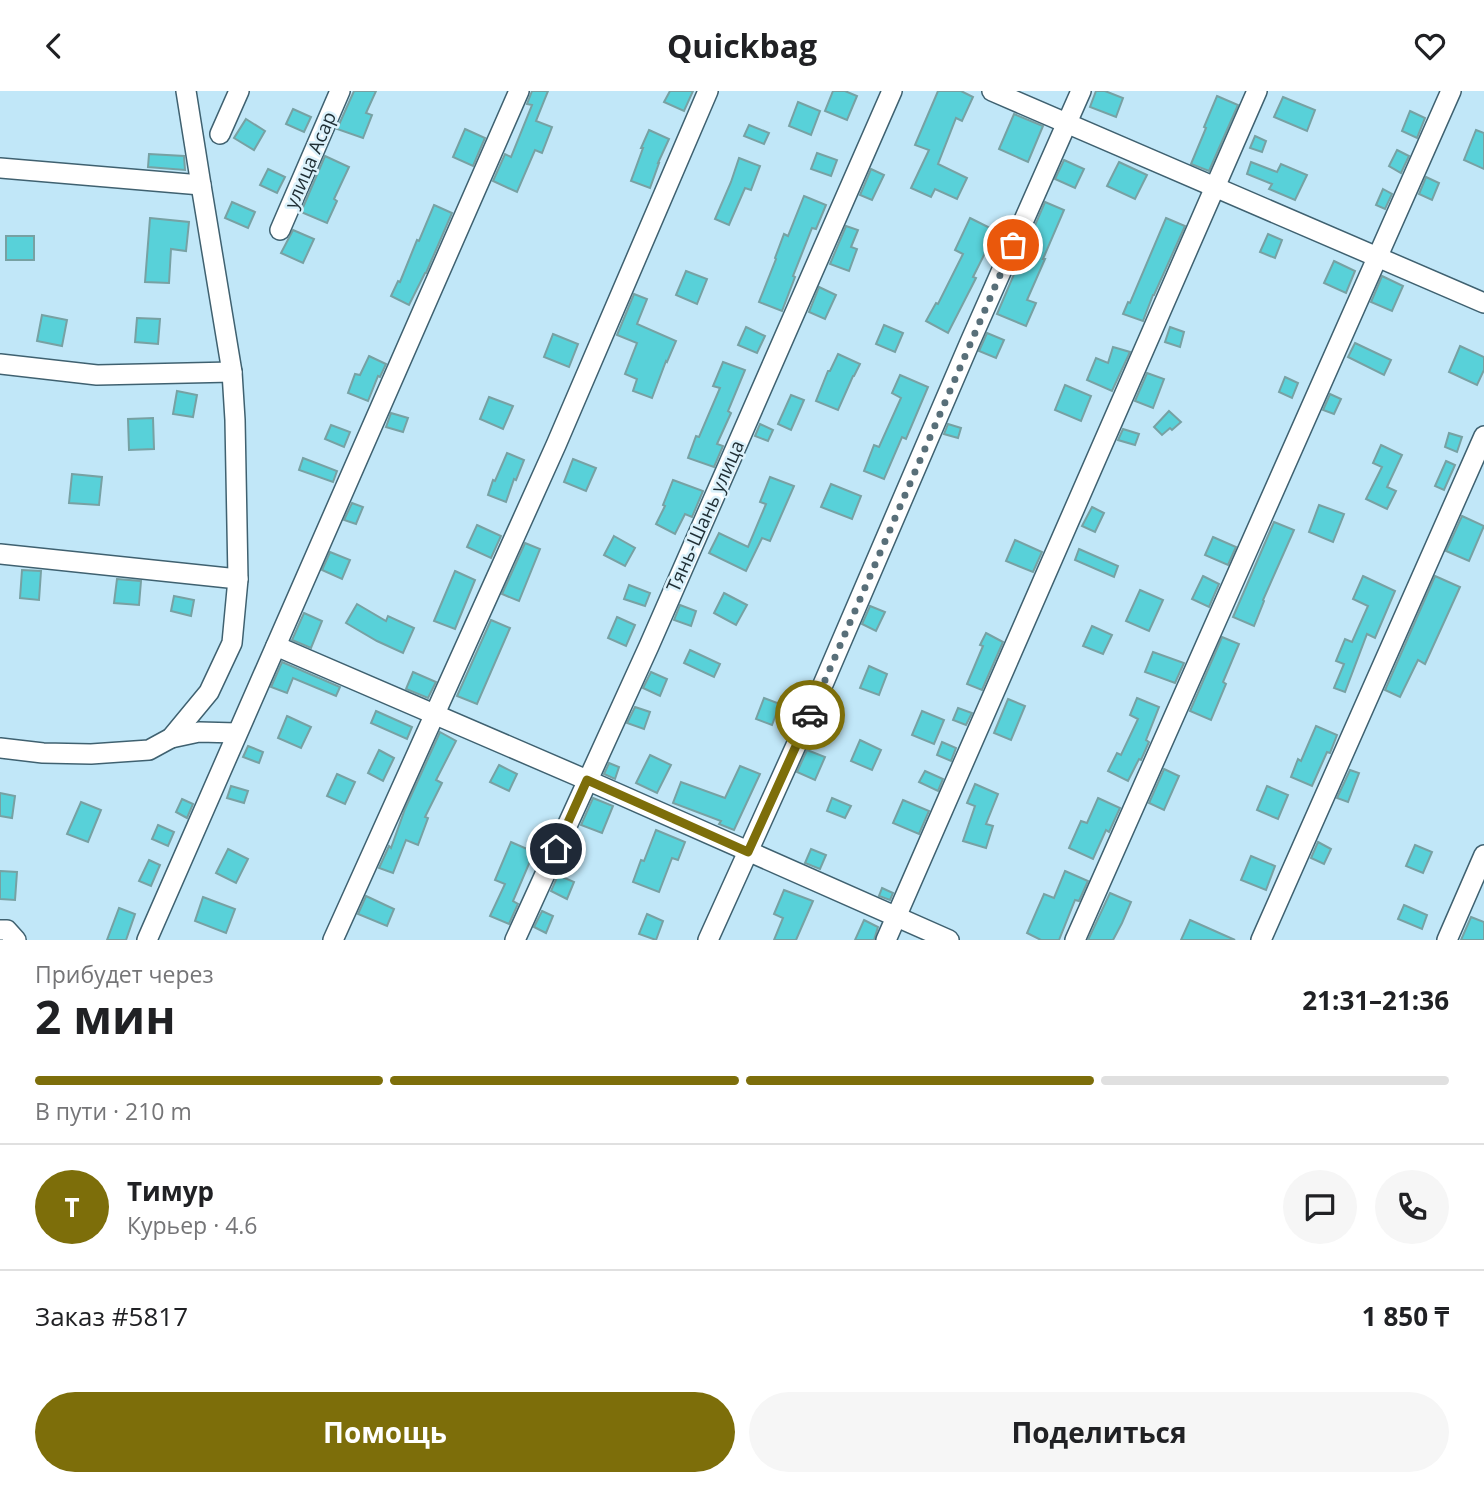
<!DOCTYPE html>
<html lang="ru">
<meta charset="utf-8">
<style>
body{margin:0;font-family:"Open Sans",sans-serif;background:#f6f6f6;color:#202124;height:100vh;display:flex;flex-direction:column;font-size:26px;white-space:nowrap}
*{box-sizing:border-box;margin:0}
p{font-size:23px;color:#757577}
.icon{flex:none;width:38px;height:38px;fill:none;stroke:currentColor;stroke-width:2;stroke-linecap:round;stroke-linejoin:round}
.map{position:relative;height:849px;overflow:hidden}
.details{display:flex;flex-direction:column;background:#fff;flex:1}
.details>*{flex:none}
.pin{position:absolute;display:grid;place-items:center;width:60px;height:60px;color:#fff;margin:-30px;border:4px solid #fff;border-radius:50%;box-shadow:0 2px 7px #0007}
.courier{position:absolute;display:grid;place-items:center;width:70px;height:70px;margin:-35px;border:5px solid #7d6e0a;border-radius:50%;background:#fff;color:#222;box-shadow:0 2px 9px #0007}
.summary em{font-style:normal;font-weight:700}
.summary div{display:flex;flex-direction:column-reverse}
.summary{display:flex;align-items:center;justify-content:space-between;height:119px;padding:0 35px}
h1{font-size:46px;font-weight:700;line-height:52px}
.bar{display:grid;grid-template-columns:repeat(4,1fr);gap:10px 7px;align-content:center;height:84px;padding:0 35px}
.bar i{height:9px;border-radius:5px;background:#e0e0e0}
.bar .on{background:#7d6e0a}
.bar p{grid-column:span 4}
.line{display:flex;align-items:center;gap:18px;padding:0 35px;border-top:2px solid #e0e0e0}
.line div{flex:1}
.round{display:grid;place-items:center;flex:none;width:74px;height:74px;border-radius:37px;background:#f6f6f6}
.button{display:flex;gap:14px;margin-top:auto;padding:14px 35px}
.button a{flex:1;height:80px;border-radius:42px;background:#7d6e0a;color:#fff;font-size:28px;font-weight:700;line-height:80px;text-align:center}
.button a+a{background:#f6f6f6;color:#202124}
header{display:flex;justify-content:space-between;align-items:center;height:91px;padding:0 35px;background:#fff;font-size:32px;font-weight:700}
.map>svg:first-child{display:block}
.building{fill:#58d1d9;stroke:#77a1a3;stroke-width:2}
.lines{fill:none;stroke-linecap:round;stroke-linejoin:round}
.minor-casing{stroke:#3f6170;stroke-width:22}
.minor{stroke:#fff;stroke-width:19}
.done{stroke:#586f79;stroke-width:7;stroke-dasharray:0 12.6}
.route{stroke:#7d6e0a;stroke-width:9}
.labels{text-anchor:middle;stroke-width:5;stroke-linejoin:round;paint-order:stroke}
.street-label{font-size:19px;fill:#1f2e34;stroke:#dbf2fc}
</style>
<header><svg class="icon" aria-label="back" viewBox="0 0 24 24"><path d="M15 5l-7 7 7 7"/></svg>Quickbag<svg class="icon" aria-label="heart" viewBox="0 0 24 24"><path d="M12 20l-8-8c-3-5 5-10 8-4 3-6 11-1 8 4z"/></svg></header>
<div class="map">
<svg width="1484" height="849" viewBox="0 0 1484 849">
<rect width="100%" height="100%" fill="#c1e7f8"/>
<g class="building">
<path d="M354,0H376L366,22L372,24L363,47L337,38Z"/>
<path d="M532,0H548L536,30L552,36L542,62L535,59L517,101L493,90L505,63L511,66L532,14L527,13Z"/>
<path d="M670,0H693L684,20L664,11Z"/>
<path d="M833,0H845L857,5L847,29L825,20Z"/>
<path d="M938,0H961L973,6L962,30L956,27L938,73L967,87L957,108L935,98L931,106L911,97L929,59L915,54Z"/>
<path d="M1096,0H1105L1123,7L1116,26L1090,16Z"/>
<path d="M1217,5L1238,14L1209,80L1191,73L1206,37L1204,36Z"/>
<path d="M1283,6L1315,19L1307,40L1274,26Z"/>
<path d="M798,11L820,20L811,44L789,35Z"/>
<path d="M293,18L311,26L304,41L286,33Z"/>
<path d="M1410,20L1425,27L1417,47L1402,40Z"/>
<path d="M1014,23L1043,35L1028,71L999,58Z"/>
<path d="M246,28L265,40L254,59L234,47Z"/>
<path d="M749,34L769,42L764,53L744,45Z"/>
<path d="M465,38L485,47L473,75L453,66Z"/>
<path d="M649,39L669,48L658,72H659L650,97L631,90L643,57H641Z"/>
<path d="M1476,39L1484,42V78L1464,69Z"/>
<path d="M1255,45L1266,50L1262,61L1250,57Z"/>
<path d="M1397,59L1409,65L1401,82L1389,75Z"/>
<path d="M817,62L837,69L831,85L811,78Z"/>
<path d="M149,63L184,65L185,79L148,76Z"/>
<path d="M325,65L349,76L334,108L337,110L327,132L301,121Z"/>
<path d="M739,67L760,75L751,99L745,97L729,134L715,128L731,91Z"/>
<path d="M1064,69L1084,78L1075,97L1055,88Z"/>
<path d="M1119,71L1147,84L1135,108L1107,95Z"/>
<path d="M1251,71L1277,81L1281,73L1307,84L1295,109L1269,98L1272,93L1247,83Z"/>
<path d="M268,78L285,86L277,102L260,94Z"/>
<path d="M871,78L884,84L872,109L860,104Z"/>
<path d="M1426,86L1439,92L1432,109L1419,103Z"/>
<path d="M1383,98L1392,103L1385,118L1376,114Z"/>
<path d="M804,105L826,114L816,138L812,137L793,185L795,186L782,220L759,211L776,168L775,167L784,143L788,145Z"/>
<path d="M232,111L255,121L248,137L225,127Z"/>
<path d="M1045,111L1064,119L1043,168H1045L1027,209L1036,212L1026,235L997,223Z"/>
<path d="M434,114L452,122L426,182H425L409,214L391,205L398,190L400,191L417,149L419,150Z"/>
<path d="M150,127L189,131L186,160L171,158L169,192L145,191Z"/>
<path d="M970,127L996,140L973,186L976,187L948,242L926,230L936,212L938,213L963,163L955,159Z"/>
<path d="M1166,127L1185,135L1154,204H1153L1143,230L1123,223L1128,211L1130,212Z"/>
<path d="M846,135L858,139L851,156L857,158L849,180L830,173Z"/>
<path d="M293,139L314,148L303,172L281,162Z"/>
<path d="M1268,143L1282,149L1275,167L1260,161Z"/>
<rect x="6" y="145" width="28" height="24"/>
<path d="M1334,170L1355,180L1346,202L1324,192Z"/>
<path d="M686,180L707,188L697,213L676,204Z"/>
<path d="M1382,185L1403,195L1392,220L1371,211Z"/>
<path d="M819,196L836,204L825,228L809,221Z"/>
<path d="M634,203L647,208L637,233L676,250L667,271L666,270L652,307L633,300L637,288L625,283L637,252L617,244Z"/>
<path d="M42,224L67,229L62,255L37,250Z"/>
<path d="M137,227L160,228L158,253L135,251Z"/>
<path d="M884,234L903,242L895,261L876,253Z"/>
<path d="M746,236L765,245L757,262L738,254Z"/>
<path d="M1170,236L1184,241L1180,256L1165,251Z"/>
<path d="M987,242L1004,249L996,267L979,260Z"/>
<path d="M553,243L578,253L569,276L544,266Z"/>
<path d="M1355,252L1391,269L1384,284L1348,266Z"/>
<path d="M1460,255L1484,266V279L1477,294L1449,281Z"/>
<path d="M1113,256L1130,261L1112,300L1087,289L1096,267L1108,272Z"/>
<path d="M838,263L860,273L854,285H853L838,319L816,310L828,280H830Z"/>
<path d="M369,265L386,273L380,286L378,285L368,310L348,302L355,283L360,284Z"/>
<path d="M723,271L745,279L728,320L731,322L717,353L723,355L714,376L688,367L696,345L699,346L720,297L713,295Z"/>
<path d="M1147,282L1164,288L1153,317L1135,310Z"/>
<path d="M900,284L928,296L906,348L902,346L884,388L864,380L874,354L879,356L901,307L892,302Z"/>
<path d="M1285,286L1298,292L1292,307L1279,301Z"/>
<path d="M1065,294L1091,305L1081,330L1055,319Z"/>
<path d="M177,300L197,304L193,326L173,323Z"/>
<path d="M1330,303L1341,308L1334,323L1323,319Z"/>
<path d="M791,304L804,309L791,339L778,333Z"/>
<path d="M489,306L513,315L503,338L480,328Z"/>
<path d="M1169,320L1181,331L1172,339L1170,337L1162,344L1154,336Z"/>
<path d="M391,322L408,327L403,341L386,336Z"/>
<path d="M153,327L154,358L129,359L128,328Z"/>
<path d="M760,333L773,339L768,350L755,345Z"/>
<path d="M948,333L961,337L958,347L944,343Z"/>
<path d="M331,334L350,341L344,356L325,348Z"/>
<path d="M1123,338L1139,343L1135,354L1118,349Z"/>
<path d="M1449,342L1462,346L1457,361L1445,356Z"/>
<path d="M1381,354L1402,364L1387,396L1396,400L1387,418L1366,408L1382,376L1373,372Z"/>
<path d="M507,362L524,369L516,389L514,388L506,411L488,404L493,389L495,390Z"/>
<path d="M303,367L337,380L333,391L299,379Z"/>
<path d="M573,368L596,377L586,400L564,391Z"/>
<path d="M1446,370L1455,374L1444,399L1435,395Z"/>
<path d="M72,383L102,386L99,414L69,412Z"/>
<path d="M770,386L794,395L770,450L762,447L746,480L709,462L719,442L748,456L766,413L760,411Z"/>
<path d="M673,389L703,400L692,426L685,423L675,443L656,433L665,415L663,414Z"/>
<path d="M831,393L861,405L852,428L821,416Z"/>
<path d="M352,412L363,416L356,433L344,429Z"/>
<path d="M1319,414L1344,423L1333,451L1309,441Z"/>
<path d="M1092,416L1104,422L1095,441L1082,435Z"/>
<path d="M1462,425L1484,435L1469,470L1446,460Z"/>
<path d="M1274,431L1294,439L1263,509L1264,510L1254,535L1233,526Z"/>
<path d="M477,434L501,445L491,467L467,456Z"/>
<path d="M614,445L635,457L625,475L604,464Z"/>
<path d="M1213,446L1236,456L1228,474L1205,464Z"/>
<path d="M1015,449L1042,461L1033,481L1006,470Z"/>
<path d="M525,452L540,458L519,510L502,503Z"/>
<path d="M1079,458L1118,475L1114,486L1075,469Z"/>
<path d="M330,461L350,469L342,488L322,479Z"/>
<path d="M22,479L41,480L39,509L20,507Z"/>
<path d="M455,480L475,489L455,538L434,530Z"/>
<path d="M1203,485L1219,493L1209,516L1192,508Z"/>
<path d="M1363,485L1395,500L1375,547L1367,543L1345,601L1334,597L1344,573L1336,570L1345,548L1352,551L1368,515L1353,508Z"/>
<path d="M1435,485L1460,496L1425,573L1418,569L1400,606L1385,599Z"/>
<path d="M117,488L141,490L139,514L114,512Z"/>
<path d="M629,494L650,502L645,515L624,508Z"/>
<path d="M1140,499L1163,509L1149,540L1126,530Z"/>
<path d="M724,502L747,514L736,534L714,522Z"/>
<path d="M174,505L194,509L191,525L171,520Z"/>
<path d="M357,513L386,530L388,525L414,537L403,562L377,550L346,532Z"/>
<path d="M680,514L696,520L691,535L674,529Z"/>
<path d="M870,515L885,521L876,540L862,533Z"/>
<path d="M304,522L322,530L311,557L292,549Z"/>
<path d="M617,526L635,534L626,555L608,547Z"/>
<path d="M491,529L510,537L477,613L457,605Z"/>
<path d="M1092,535L1112,544L1103,563L1083,555Z"/>
<path d="M986,542L1003,551L982,599L967,593L983,555L980,554Z"/>
<path d="M1222,546L1239,553L1223,591L1226,593L1211,629L1190,620Z"/>
<path d="M690,559L720,573L714,586L684,572Z"/>
<path d="M1153,561L1184,572L1175,592L1145,581Z"/>
<path d="M282,571L340,596L336,605L293,587L287,602L271,596Z"/>
<path d="M869,575L887,583L879,604L860,597Z"/>
<path d="M413,581L436,591L428,607L406,598Z"/>
<path d="M651,581L667,588L660,605L643,597Z"/>
<path d="M764,607L780,613L772,634L756,628Z"/>
<path d="M1137,607L1159,616L1146,649L1149,651L1141,669L1139,668L1128,690L1108,680L1117,662L1121,664L1138,628L1130,624Z"/>
<path d="M1008,608L1025,615L1011,649L994,642Z"/>
<path d="M635,616L650,621L644,638L627,632Z"/>
<path d="M958,617L972,622L966,634L953,629Z"/>
<path d="M376,620L412,636L407,648L371,632Z"/>
<path d="M922,620L944,629L934,653L912,644Z"/>
<path d="M287,625L311,636L301,657L278,647Z"/>
<path d="M1316,635L1337,644L1330,662L1327,661L1312,695L1291,686L1298,668L1301,670Z"/>
<path d="M440,641L456,650L436,689L442,692L425,726L428,727L418,754L406,749L393,782L379,777L389,755L391,757L405,718Z"/>
<path d="M860,649L881,659L872,679L851,670Z"/>
<path d="M942,651L956,657L951,670L937,664Z"/>
<path d="M248,655L263,661L259,672L243,666Z"/>
<path d="M379,659L394,667L383,690L368,682Z"/>
<path d="M807,659L825,666L815,689L797,681Z"/>
<path d="M650,664L671,674L657,702L636,692Z"/>
<path d="M609,672L619,676L615,688L604,683Z"/>
<path d="M499,674L517,683L509,700L490,691Z"/>
<path d="M740,675L760,683L734,739L719,733L721,730L673,712L681,691L725,707Z"/>
<path d="M1164,678L1179,685L1164,719L1149,712Z"/>
<path d="M1350,679L1359,682L1348,711L1337,707Z"/>
<path d="M925,680L943,688L938,700L919,691Z"/>
<path d="M337,683L355,691L345,713L327,705Z"/>
<path d="M975,693L998,703L986,733L993,735L986,757L963,750L975,715L967,712Z"/>
<path d="M231,695L248,700L244,712L227,707Z"/>
<path d="M1267,695L1288,704L1278,728L1257,719Z"/>
<path d="M0,702L15,705L12,727L0,725Z"/>
<path d="M593,707L613,715L602,742L581,734Z"/>
<path d="M832,707L851,715L845,727L827,720Z"/>
<path d="M1098,707L1120,717L1109,741L1106,739L1093,768L1069,757L1081,730L1087,732Z"/>
<path d="M182,708L193,713L187,727L176,721Z"/>
<path d="M903,709L929,720L919,743L893,732Z"/>
<path d="M81,711L101,719L88,751L67,743Z"/>
<path d="M158,734L174,741L168,755L152,748Z"/>
<path d="M656,739L685,751L678,769L672,767L659,801L633,791L641,769L644,770Z"/>
<path d="M511,751L534,761L513,810L518,813L509,833L490,825L505,793L495,789Z"/>
<path d="M1318,751L1331,758L1324,773L1311,767Z"/>
<path d="M1415,754L1432,761L1423,782L1406,775Z"/>
<path d="M228,758L248,768L236,792L216,782Z"/>
<path d="M811,758L826,764L820,778L805,772Z"/>
<path d="M1251,765L1275,775L1266,799L1241,789Z"/>
<path d="M149,769L160,774L151,795L139,790Z"/>
<path d="M0,780L17,781L15,809L0,808Z"/>
<path d="M1065,780L1088,790L1079,810L1075,809L1059,849H1041L1027,842L1044,803L1054,807Z"/>
<path d="M558,784L574,791L567,808L551,800Z"/>
<path d="M882,797L893,802L890,809L879,805Z"/>
<path d="M784,799L813,810L796,849H774L783,827L774,823Z"/>
<path d="M1110,802L1131,811L1122,832L1113,849H1088Z"/>
<path d="M366,805L394,818L387,835L358,823Z"/>
<path d="M203,806L235,818L226,842L195,830Z"/>
<path d="M1404,814L1427,824L1422,838L1398,828Z"/>
<path d="M119,817L135,823L126,849H107Z"/>
<path d="M542,820L553,825L546,842L534,836Z"/>
<path d="M647,823L663,830L656,849L639,843Z"/>
<path d="M1471,826L1484,831V849H1461Z"/>
<path d="M864,829L878,836L874,849H855Z"/>
<path d="M1190,829L1235,849H1181Z"/>
</g>
<g class="lines">
<g class="minor-casing">
<g id="minor">
<path d="M992,0L1484,212"/>
<path d="M220,43L239,0"/>
<path d="M0,77L201,94"/>
<path d="M280,139L340,0"/>
<path d="M0,273L97,284L232,281"/>
<path d="M0,463L238,488"/>
<path d="M276,555L587,689L949,849"/>
<path d="M171,647L199,641L237,642"/>
<path d="M0,657L43,662L91,663L149,659L171,647L209,601L232,552L238,488L235,329L232,281L201,94L186,0"/>
<path d="M0,839H7L16,849"/>
<path d="M147,849L519,0"/>
<path d="M333,849L556,354L708,0"/>
<path d="M515,849L649,555L892,0"/>
<path d="M708,849L812,619L970,251L1081,0"/>
<path d="M886,849L1257,0"/>
<path d="M1075,849L1451,0"/>
<path d="M1261,849L1484,345"/>
<path d="M1447,849L1484,764"/>
</g>
</g>
<use href="#minor" class="minor"/>
</g>
<g class="lines">
<path class="done" d="M810,624L1013,154"/>
<path class="route" d="M556,758L587,689L748,761L810,624"/>
</g>
<g class="labels">
<g class="street-label">
<text transform="translate(310 69) rotate(-67)" y="7">улица Асар</text>
<text transform="translate(705 425) rotate(-66)" y="7">Тянь-Шань улица</text>
</g>
</g>
</svg>
<div class="pin" style="left:1013px;top:154px;background:#ea580c"><svg class="icon" aria-label="bag" viewBox="0 0 24 24"><path d="M5 8h14l-1 12H6zM9 8a3 3 0 0 1 6 0"/></svg></div>
<div class="pin" style="left:556px;top:758px;background:#1f2937"><svg class="icon" aria-label="home" viewBox="0 0 24 24"><path d="M3 11l9-7 9 7M6 9v11h12V9"/></svg></div>
<div class="courier" style="left:810px;top:624px"><svg class="icon" aria-label="car" viewBox="0 0 24 24"><path d="M5 17H2v-5l4-1 3-4h7l3 4 3 1v5h-3M9 17h6M6 11h13"/><circle cx="7" cy="17" r="2"/><circle cx="17" cy="17" r="2"/></svg></div>
</div>
<section class="details">
<div class="summary"><div><h1>2 мин</h1><p>Прибудет через</p></div><em>21:31–21:36</em></div>
<div class="bar"><i class="on"></i><i class="on"></i><i class="on"></i><i></i><p>В пути · 210 m</p></div>
<div class="line" style="height:126px"><b class="round" style="background:#7d6e0a;color:#fff">Т</b><div><b>Тимур</b><p>Курьер · 4.6</p></div><a class="round"><svg class="icon" aria-label="chat" viewBox="0 0 24 24"><path d="M4 5h16v11H9l-5 4z"/></svg></a><a class="round"><svg class="icon" aria-label="phone" viewBox="0 0 24 24"><path d="M5 4h4l2 5-3 2q2 4 5 5l2-3 5 2v4C11 20 4 13 5 4z"/></svg></a></div>
<div class="line" style="height:91px"><div>Заказ #5817</div><b>1 850 ₸</b></div>
<div class="button"><a>Помощь</a><a>Поделиться</a></div>
</section>
